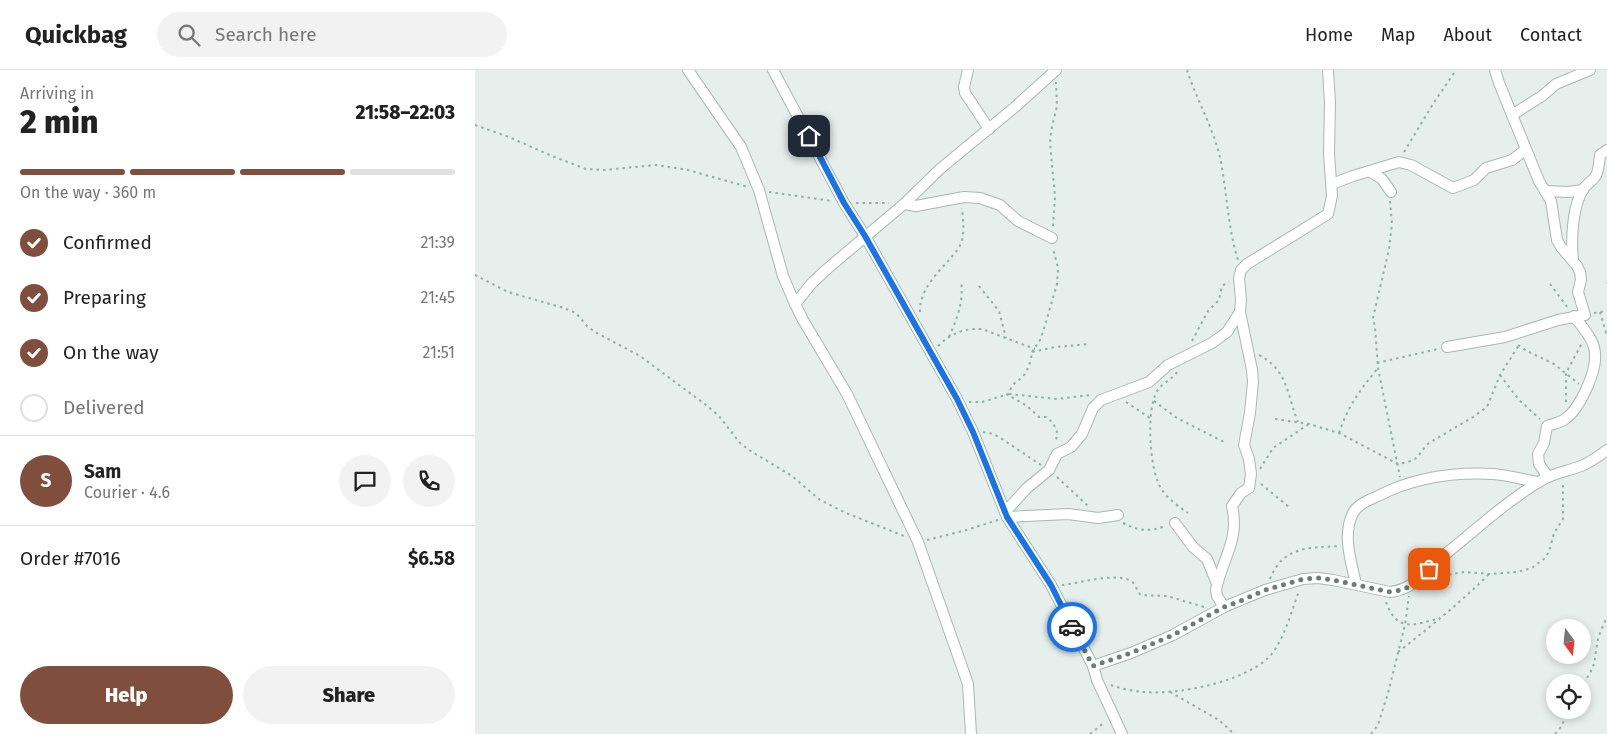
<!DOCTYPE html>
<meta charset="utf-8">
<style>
body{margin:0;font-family:"Fira Sans",sans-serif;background:#f2f2f2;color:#222;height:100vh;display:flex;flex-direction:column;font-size:19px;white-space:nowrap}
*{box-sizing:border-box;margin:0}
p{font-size:16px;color:#767676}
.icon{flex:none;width:28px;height:28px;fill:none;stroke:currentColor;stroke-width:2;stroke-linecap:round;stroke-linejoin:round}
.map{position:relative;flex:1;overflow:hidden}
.drawer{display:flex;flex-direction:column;background:#fff;width:475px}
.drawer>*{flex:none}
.needle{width:32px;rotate:165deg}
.buttons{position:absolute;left:1071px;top:549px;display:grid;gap:10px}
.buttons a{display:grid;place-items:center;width:45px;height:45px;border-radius:50%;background:#fff;box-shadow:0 2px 8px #0003;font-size:25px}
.pin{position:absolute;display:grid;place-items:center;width:42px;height:42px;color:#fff;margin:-21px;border-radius:10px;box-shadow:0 2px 8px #0006}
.courier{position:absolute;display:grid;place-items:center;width:50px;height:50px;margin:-25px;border:4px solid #1a73e8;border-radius:50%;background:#fff;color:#222;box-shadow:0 1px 6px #0007}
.summary em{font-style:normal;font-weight:800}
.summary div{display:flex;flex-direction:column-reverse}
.summary{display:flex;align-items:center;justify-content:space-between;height:85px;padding:0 20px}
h1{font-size:32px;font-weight:800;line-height:38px}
.bar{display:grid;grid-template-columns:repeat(4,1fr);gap:8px 5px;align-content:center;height:60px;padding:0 20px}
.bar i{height:6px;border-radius:4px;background:#e0e0e0}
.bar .on{background:#804e3d}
.bar p{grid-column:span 4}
.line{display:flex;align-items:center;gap:12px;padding:0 20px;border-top:1px solid #e0e0e0}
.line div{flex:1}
.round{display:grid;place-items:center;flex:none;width:52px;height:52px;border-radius:26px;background:#f2f2f2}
ol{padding:0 20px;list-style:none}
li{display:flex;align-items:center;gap:15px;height:55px}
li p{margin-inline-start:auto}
li .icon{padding:5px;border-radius:50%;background:#804e3d;color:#fff;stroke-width:4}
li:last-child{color:#767676}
li i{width:28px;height:28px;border:2px solid #e0e0e0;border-radius:50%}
.button{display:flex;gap:10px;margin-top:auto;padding:10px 20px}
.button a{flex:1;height:58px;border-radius:30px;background:#804e3d;color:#fff;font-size:20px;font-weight:800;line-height:58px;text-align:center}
.button a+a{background:#f2f2f2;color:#222}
header{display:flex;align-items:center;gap:30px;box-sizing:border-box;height:70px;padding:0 25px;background:#fff;border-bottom:1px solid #e0e0e0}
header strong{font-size:24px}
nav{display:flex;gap:28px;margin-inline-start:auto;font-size:18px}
.search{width:350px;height:45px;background:#f2f2f2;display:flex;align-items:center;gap:12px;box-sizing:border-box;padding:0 18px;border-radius:28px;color:#767676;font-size:19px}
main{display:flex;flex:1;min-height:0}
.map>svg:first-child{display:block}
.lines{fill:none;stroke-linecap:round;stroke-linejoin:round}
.minor-casing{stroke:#a8b8b2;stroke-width:12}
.path{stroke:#86b3a5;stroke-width:2;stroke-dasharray:2.5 4;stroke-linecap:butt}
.minor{stroke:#fff;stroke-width:10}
.done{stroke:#687f78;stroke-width:5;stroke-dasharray:0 9}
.route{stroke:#1a73e8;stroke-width:6}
</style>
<header>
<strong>Quickbag</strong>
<div class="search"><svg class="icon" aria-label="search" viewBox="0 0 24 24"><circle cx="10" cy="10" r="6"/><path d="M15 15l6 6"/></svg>Search here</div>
<nav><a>Home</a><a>Map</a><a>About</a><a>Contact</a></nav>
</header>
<main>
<section class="drawer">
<div class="summary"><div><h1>2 min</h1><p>Arriving in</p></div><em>21:58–22:03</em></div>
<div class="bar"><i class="on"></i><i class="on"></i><i class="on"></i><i></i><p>On the way · 360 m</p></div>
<ol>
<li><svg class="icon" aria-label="check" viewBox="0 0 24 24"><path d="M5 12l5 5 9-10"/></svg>Confirmed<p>21:39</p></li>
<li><svg class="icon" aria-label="check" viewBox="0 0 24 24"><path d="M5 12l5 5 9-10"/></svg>Preparing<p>21:45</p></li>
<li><svg class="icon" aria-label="check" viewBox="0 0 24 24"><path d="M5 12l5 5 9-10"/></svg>On the way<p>21:51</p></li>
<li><i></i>Delivered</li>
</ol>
<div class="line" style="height:90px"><b class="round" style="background:#804e3d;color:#fff">S</b><div><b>Sam</b><p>Courier · 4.6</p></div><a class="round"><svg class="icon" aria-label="chat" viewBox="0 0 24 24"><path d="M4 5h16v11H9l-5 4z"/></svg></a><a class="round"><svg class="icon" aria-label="phone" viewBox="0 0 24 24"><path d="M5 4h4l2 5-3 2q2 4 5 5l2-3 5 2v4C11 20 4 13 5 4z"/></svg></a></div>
<div class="line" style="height:65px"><div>Order #7016</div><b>$6.58</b></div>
<div class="button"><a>Help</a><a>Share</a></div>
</section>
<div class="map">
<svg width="1132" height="664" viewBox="0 0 1132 664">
<rect width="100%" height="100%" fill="#e6efeb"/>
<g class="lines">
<g class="minor-casing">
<g id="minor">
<path d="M213,0L266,77L284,120L308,206L320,234L328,250L372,324L443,472L493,614L496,664"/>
<path d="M298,0L369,133L390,166L482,329L498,362L532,447L576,515L618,596L622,610L647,664"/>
<path d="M493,0L489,17L490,23L514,59"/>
<path d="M1037,45L1067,26L1081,14L1115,0"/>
<path d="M894,101L907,109L916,122"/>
<path d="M857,114L878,106L924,92L936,95L978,118L999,110L1011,98L1037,90L1050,80"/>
<path d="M1070,121L1093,122L1108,120"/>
<path d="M429,134L441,136L489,127L505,128L525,135L543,151L577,168"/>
<path d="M1098,190C1096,171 1097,135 1109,118C1112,114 1117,111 1120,107C1124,102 1124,92 1125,85L1132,80"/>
<path d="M320,234L337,213L352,199L429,134L465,99L540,37L581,0"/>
<path d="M972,277L1030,267L1083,250L1110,245L1103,222L1106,210L1105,202L1102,196L1086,177L1082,170L1076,131L1064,111L1024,13L1020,0"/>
<path d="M1073,407L1064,394L1063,384L1069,373L1072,356C1077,354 1085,353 1090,349C1105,339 1122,301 1120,283C1119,269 1107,257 1099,246"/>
<path d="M530,442L552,418L574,400L582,384L596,377L607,364L618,338L626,330L674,312L693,295L737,273L752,262L765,242"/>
<path d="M532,447L593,444L623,448L643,445"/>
<path d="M700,453L718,477L732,489L742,514"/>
<path d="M881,514C876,491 867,465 878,443C883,434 894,430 903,426C938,408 979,402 1018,404C1033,405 1049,410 1064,412"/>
<path d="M749,537L742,526L741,520C747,489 765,470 757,436L766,423L774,418L776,404L774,389L769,375L775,343L778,312L777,300L765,242L766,230L764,208L766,200L772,194L853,144L857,126L854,84L855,33L853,0"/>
<path d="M618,596L656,583L698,565L749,537L790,520L828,509L843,508L858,510L915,522C942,519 953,497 973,482C1003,458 1033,430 1067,410C1079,403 1093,401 1106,396C1116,392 1124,386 1132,380"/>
</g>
</g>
<g class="path">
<path d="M712,0C721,28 736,54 744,83C752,118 752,155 763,190"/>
<path d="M0,55L34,67L77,86L111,99L129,100L181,95L213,100L273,117"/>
<path d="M929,82L958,34L981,0"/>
<path d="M294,122L357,131"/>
<path d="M915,131L917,154L914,179L898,248L900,257L903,298L925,407"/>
<path d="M381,133H414"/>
<path d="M578,156L580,127L575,73L576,61L582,36L581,12"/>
<path d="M0,205L33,222L89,238L101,243L112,256L120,262L165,286L231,335L244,346L265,373L274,380L317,406L345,430L371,443L429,466"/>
<path d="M1132,212V213"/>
<path d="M1075,214L1093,238"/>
<path d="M504,216L524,241L531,268"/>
<path d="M445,242C444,221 462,203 475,189C479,184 484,179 486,173C490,162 488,150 487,138"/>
<path d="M1125,242L1132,266"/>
<path d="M1119,243L1132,241"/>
<path d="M474,267C482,248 489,232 486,211"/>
<path d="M717,271L733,241L744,230L747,216L754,212"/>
<path d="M1043,275L1052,281L1079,294L1104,314"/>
<path d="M463,276C476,263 490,258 507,259L560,279"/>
<path d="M557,282L565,270L568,262L582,214L583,198L578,178"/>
<path d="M784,285C813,300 812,325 823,352"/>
<path d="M902,293L963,279"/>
<path d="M702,302C697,310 687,313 682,321C671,339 674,402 687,420C693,429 704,437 713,443"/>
<path d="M1025,305L1044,330L1065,349"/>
<path d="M531,324L552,336L564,347H571L578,353L582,362L581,373"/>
<path d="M534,324L582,329L616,325"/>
<path d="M679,331L702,348L751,373"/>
<path d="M494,332H507L534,324C537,311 542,314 549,305C554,298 556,290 557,282L580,277L615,274"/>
<path d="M651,332L675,348"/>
<path d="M1091,332V303L1107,273"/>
<path d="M800,349L834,354L864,363L923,394C928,393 935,392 940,389C945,385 948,378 954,373L998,347L1012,337L1025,305L1044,275"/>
<path d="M508,362L518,364L524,367L566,395"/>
<path d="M864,363C873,336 885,320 903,298"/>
<path d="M785,399L798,378L834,354"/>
<path d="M582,407L613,436"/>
<path d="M786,414L814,437"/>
<path d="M648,453C663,461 674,462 691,456"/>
<path d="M452,470L488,461L523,450"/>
<path d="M961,507L989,502L1014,504L1042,502L1057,498L1062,494L1069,489L1074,482L1079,463L1088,449V411"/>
<path d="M795,509C808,476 833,478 864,476"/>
<path d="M587,515C605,513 638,503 654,510C661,512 661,521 666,525L692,526L729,537"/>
<path d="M911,532C922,563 939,555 965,548"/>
<path d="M923,582C955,557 985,533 1014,504"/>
<path d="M1108,613C1122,596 1119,589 1123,569C1125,562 1129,554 1132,547"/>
<path d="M636,615C646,619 658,621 669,622C704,625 778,611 799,581C811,563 817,540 824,521"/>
<path d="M695,622L744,650L759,664"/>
<path d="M615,664L630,652"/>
<path d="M896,664L903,655L913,623L930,555L934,526"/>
<path d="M1080,664L1086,657L1094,640"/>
</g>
<use href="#minor" class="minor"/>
</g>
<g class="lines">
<path class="done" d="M597,557L618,596L656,583L698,565L749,537L763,532L790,520L828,509L843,508L858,510L915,522C934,520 942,512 954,499"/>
<path class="route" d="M334,66L369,133L390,166L482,329L498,362L532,447L576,515L597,557"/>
</g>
</svg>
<div class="buttons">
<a><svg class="needle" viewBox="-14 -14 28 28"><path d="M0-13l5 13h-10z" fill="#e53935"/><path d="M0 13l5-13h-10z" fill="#767676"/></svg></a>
<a><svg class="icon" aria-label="locate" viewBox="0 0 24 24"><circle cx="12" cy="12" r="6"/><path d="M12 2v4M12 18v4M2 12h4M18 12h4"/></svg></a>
</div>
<div class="pin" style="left:954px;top:499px;background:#ea580c"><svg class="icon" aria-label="bag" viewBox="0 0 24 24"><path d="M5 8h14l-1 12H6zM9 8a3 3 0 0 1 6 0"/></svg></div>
<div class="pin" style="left:334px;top:66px;background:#1f2937"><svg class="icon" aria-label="home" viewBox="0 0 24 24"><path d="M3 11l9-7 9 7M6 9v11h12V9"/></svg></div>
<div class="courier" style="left:597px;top:557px"><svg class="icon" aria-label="car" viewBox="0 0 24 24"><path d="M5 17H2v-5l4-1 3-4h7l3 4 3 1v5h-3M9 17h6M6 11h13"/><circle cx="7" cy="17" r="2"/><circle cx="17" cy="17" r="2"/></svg></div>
</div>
</main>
